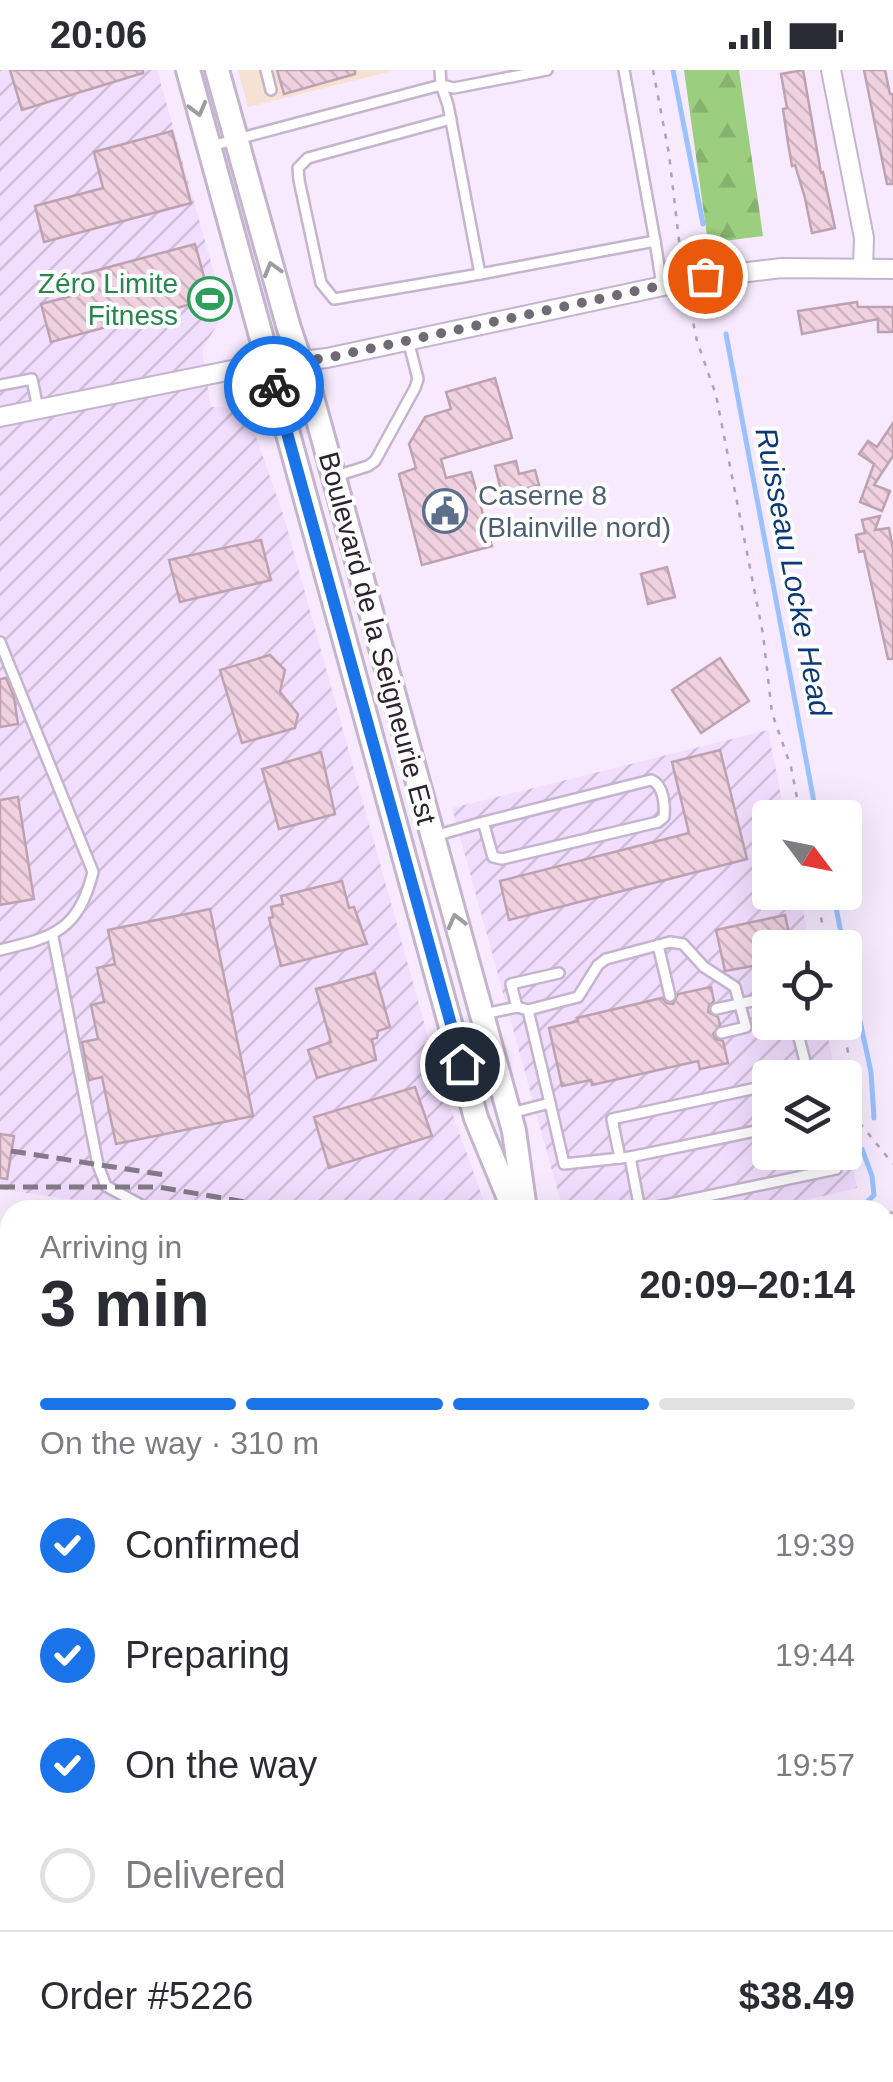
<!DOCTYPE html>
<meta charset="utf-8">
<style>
body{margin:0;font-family:Arial,sans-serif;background:#f7f7f7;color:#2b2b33;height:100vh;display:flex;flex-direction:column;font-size:38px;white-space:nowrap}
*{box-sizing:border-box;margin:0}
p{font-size:32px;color:#7c7c81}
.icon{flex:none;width:55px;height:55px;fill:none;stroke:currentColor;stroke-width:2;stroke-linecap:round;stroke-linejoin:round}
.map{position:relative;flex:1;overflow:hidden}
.side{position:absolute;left:0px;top:1130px;width:895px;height:882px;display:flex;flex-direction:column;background:#fff;border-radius:30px 30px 0 0;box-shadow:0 10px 40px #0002}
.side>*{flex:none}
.needle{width:65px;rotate:122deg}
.buttons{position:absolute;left:752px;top:730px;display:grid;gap:20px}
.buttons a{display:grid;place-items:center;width:110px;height:110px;border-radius:10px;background:#fff;box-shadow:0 10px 40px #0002;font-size:50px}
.pin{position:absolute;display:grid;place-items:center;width:85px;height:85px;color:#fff;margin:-42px;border:5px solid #fff;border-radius:50%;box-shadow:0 2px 10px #0007}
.courier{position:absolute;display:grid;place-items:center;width:100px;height:100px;margin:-50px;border:8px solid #1a73e8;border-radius:50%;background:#fff;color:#222;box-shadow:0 2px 12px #0007}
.headline em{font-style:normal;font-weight:700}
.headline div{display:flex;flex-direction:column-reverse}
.headline{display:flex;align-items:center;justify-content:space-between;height:170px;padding:0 40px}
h1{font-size:65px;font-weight:700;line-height:75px}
.bar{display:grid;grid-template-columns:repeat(4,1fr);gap:15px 10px;align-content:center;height:120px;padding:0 40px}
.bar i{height:12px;border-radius:8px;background:#e1e1e2}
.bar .on{background:#1a73e8}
.bar p{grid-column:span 4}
.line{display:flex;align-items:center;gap:25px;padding:0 40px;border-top:2px solid #e1e1e2}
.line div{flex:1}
ol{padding:0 40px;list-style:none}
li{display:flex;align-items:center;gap:30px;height:110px}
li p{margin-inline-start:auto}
li .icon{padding:10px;border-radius:50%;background:#1a73e8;color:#fff;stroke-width:4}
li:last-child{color:#7c7c81}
li i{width:55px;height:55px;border:5px solid #e1e1e2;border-radius:50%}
.status{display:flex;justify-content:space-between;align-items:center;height:70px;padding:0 50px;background:#fff;direction:ltr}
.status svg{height:28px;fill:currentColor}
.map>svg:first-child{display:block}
.commercial{fill:#f6e1d2}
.industrial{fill:url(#industrial-furrows)}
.forest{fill:url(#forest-firs)}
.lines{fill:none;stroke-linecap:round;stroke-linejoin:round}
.stream{stroke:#9bc2fe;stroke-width:5}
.building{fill:url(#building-back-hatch);stroke:#bfa2b0;stroke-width:2.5}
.lane-casing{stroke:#c4b4cd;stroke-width:14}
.street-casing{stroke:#c4b4cd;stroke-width:22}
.secondary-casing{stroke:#c4b4cd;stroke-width:28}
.path{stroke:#ada2b3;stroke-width:2.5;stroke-dasharray:5 8;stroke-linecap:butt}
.lane{stroke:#fff;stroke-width:9}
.street{stroke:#fff;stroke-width:18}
.secondary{stroke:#fff;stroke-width:22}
.rail{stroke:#837a88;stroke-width:5;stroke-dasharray:15 8;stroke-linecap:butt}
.oneway{stroke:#9f9ca1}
.done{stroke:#726977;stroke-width:10;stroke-dasharray:0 18}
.route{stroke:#1a73e8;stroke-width:12}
.labels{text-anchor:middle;stroke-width:8;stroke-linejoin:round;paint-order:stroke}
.leisure-label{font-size:28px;fill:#27864d;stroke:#fdfdfd;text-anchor:end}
.service-label{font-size:28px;fill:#4e5e75;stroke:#fdfdfd;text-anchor:start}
.street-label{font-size:28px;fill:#2a242e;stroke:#fdfdfd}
.water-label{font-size:30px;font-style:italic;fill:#0b3878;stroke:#fdfdfd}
</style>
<div class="status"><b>20:06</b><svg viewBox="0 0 49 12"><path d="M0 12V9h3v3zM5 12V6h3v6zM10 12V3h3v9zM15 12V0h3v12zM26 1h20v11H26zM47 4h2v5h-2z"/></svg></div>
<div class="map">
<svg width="893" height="2012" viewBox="0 0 893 2012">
<defs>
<pattern id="industrial-furrows" width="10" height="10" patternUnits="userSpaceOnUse" patternTransform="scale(2.5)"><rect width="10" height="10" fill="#f1ddfe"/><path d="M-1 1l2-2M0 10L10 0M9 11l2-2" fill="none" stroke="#cfbeda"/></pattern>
<pattern id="forest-firs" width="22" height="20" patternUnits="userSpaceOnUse" patternTransform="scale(2.5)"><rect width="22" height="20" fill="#9bce7f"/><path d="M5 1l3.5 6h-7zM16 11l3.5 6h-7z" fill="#86b16e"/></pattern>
<pattern id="building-back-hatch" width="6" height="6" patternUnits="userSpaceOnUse" patternTransform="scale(2.5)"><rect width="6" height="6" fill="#efd1e0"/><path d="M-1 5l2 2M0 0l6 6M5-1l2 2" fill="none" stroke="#cdb3c0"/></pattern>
</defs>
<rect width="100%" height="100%" fill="#f7eaff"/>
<path class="commercial" d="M238,0H396L248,37Z"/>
<g class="industrial">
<path d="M0,0H157L225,242L202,280L211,337L246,338L284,447L438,1003L487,1140H142L0,1119Z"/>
<path d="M768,660L785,747L770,748V822L800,823L810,877L770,878V952L825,953L836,1007L770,1008V1082H845V1054L857,1118L764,1140H563L452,738Z"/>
<path d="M0,1355L10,1358V1447L0,1450Z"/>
</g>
<g class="forest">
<path d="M684,0H739L763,166L708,173Z"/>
<path d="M0,1200L10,1204V1285L0,1284Z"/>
<path d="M10,1482V2002H508L509,2012H0V1484Z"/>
</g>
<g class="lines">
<g class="stream">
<path d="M673,0L703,154"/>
<path d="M726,264L817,748"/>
<path d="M833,822L844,878"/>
<path d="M845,881L871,1002L874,1048"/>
<path d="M843,1140L864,1135L874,1125L872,1106L862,1079"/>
<path d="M885,1450L893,1496"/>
</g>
</g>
<g class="building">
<path d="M10,0H143V3L22,40Z"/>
<path d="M277,0H355V4L284,24Z"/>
<path d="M803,0L821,103L823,102L835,158L812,163L805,128L795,95L792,96L788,73L783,39L787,38L781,4Z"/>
<path d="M864,0H885L890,24H893V114H887Z"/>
<path d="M172,61L191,133L44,172L35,136L103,118L94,82Z"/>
<path d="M195,174L210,229L51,272L41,234L87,222L83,204Z"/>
<path d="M857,232L858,237H893V262H878V249L802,264L798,241Z"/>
<path d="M495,308L512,368L441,389L446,408L471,402L492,476L422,495L399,404L416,398L409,374L425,347L451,339L446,322Z"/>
<path d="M893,353V386L874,415L890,421L882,441L860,432L874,394L859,384L868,371L877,377Z"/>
<path d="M516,391L519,404L535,400L539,415L502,425L495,396Z"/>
<path d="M880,446L875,460L889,458L893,479V589H888L864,481L859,482L856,465L865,463L862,450Z"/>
<path d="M261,470L271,510L180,532L169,490Z"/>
<path d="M667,497L675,527L648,534L641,504Z"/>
<path d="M270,585L285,600L280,622L298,644L295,658L242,673L220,600Z"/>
<path d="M720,588L749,631L701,663L672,620Z"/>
<path d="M6,608L14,627L18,654L0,657V609Z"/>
<path d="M720,680L747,789L509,850L500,811L689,763L672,692Z"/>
<path d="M321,682L335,744L279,759L262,699Z"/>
<path d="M18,727L34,829L0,835V730Z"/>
<path d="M342,811L349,838L354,837L367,874L281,896L269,848L273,847L271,837L283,834L281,826Z"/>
<path d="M210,839L253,1046L116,1074L102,1007L89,1010L82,972L98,969L91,935L104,932L97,898L115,894L108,860Z"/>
<path d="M785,845L792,878H770V893L725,901L716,860Z"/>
<path d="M375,903L390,957L378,961L377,968L372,969L376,990L317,1008L308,980L331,972L316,919Z"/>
<path d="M711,917L714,931L709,936L708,942L718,947L720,955L713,964L716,969L723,971L728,993L700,999L698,991L592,1015L591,1010L562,1016L549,958L578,951L577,948L662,928L667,933L673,934L678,924Z"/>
<path d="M415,1017L432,1066L329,1098L314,1047Z"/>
<path d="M0,1064L14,1066L7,1109L0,1108Z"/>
</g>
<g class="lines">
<g class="lane-casing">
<g id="lane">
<path d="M266,0L271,20"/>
<path d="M440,0L441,15L448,35L480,204L655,171L624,0"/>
<path d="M451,49L308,88L298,98L299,110L321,213L334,229L480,204"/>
<path d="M211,76L441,15L454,18L547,0"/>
<path d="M655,171L662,216"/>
<path d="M0,315L32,309L38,339"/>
<path d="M336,406L368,396L375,391L415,318L418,309L408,270"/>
<path d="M0,572L93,802C78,861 54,867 0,880"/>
<path d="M445,763L480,753L484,755L493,787L502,789L658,752L664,747C665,735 664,715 651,710L480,753"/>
<path d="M53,867L98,1095L106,1116L150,1140"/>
<path d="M658,875L670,926"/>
<path d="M716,939L770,927"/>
<path d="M528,940L578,927L598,895L606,889L670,872L683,874L704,897L735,917L746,957L721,963"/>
<path d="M484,944L517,937L511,914L559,903"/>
<path d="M795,952L809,1007"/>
<path d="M806,1008L818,1005V1008"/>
<path d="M550,1033L564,1094L630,1087L770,1058"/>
<path d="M511,1043L550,1033L528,940L517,937"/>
<path d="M630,1087L640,1140"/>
<path d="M620,1088L612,1049L770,1015"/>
<path d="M641,1140L836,1099L833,1082"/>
<path d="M527,2002L529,2012"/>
</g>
</g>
<g class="street-casing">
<g id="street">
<path d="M831,0L864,168L863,197"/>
<path d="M0,347L242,298L327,288L705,207L782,198L893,199"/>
</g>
</g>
<g class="secondary-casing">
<g id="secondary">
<path d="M188,0L476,1048L514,1140"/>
<path d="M217,0L288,255L311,324L514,1061L525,1140"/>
<path d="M885,1157L893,1155"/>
</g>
</g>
<g class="path">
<path d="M653,0L669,84L682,196"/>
<path d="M688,228L697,271L716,325L763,564L772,643L791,697L801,748"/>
<path d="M816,822L827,878"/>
<path d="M842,952L851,997L854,1046L893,1094"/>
</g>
<use href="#lane" class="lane"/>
<use href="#street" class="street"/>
<use href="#secondary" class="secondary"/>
<g class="rail">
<path d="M11,1081L165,1105"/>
<path d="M0,1117H158L293,1140"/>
<path d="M0,1303L10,1302"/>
</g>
</g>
<defs><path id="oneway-chevron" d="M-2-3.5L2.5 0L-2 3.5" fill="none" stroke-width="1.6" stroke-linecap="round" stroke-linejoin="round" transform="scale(2.5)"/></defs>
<g class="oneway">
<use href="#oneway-chevron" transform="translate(198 39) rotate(75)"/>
<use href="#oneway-chevron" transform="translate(272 199) rotate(-106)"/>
<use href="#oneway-chevron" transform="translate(456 851) rotate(-105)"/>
</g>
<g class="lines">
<path class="done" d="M274,316L268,295L327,288L705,206"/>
<path class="route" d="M274,316L462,994"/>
</g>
<defs>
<g id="stadium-ring" transform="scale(2.25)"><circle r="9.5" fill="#fdfdfd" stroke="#2e9e5b" stroke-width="1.5"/><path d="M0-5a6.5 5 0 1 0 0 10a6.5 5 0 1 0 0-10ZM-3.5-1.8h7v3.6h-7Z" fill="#2e9e5b"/></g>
<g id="civic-ring" transform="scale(2.25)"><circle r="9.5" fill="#fdfdfd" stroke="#5c6f8a" stroke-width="1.5"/><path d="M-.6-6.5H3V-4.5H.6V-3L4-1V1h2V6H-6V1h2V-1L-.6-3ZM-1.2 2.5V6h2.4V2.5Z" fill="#5c6f8a"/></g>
</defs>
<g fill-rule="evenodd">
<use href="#stadium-ring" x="210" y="229"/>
<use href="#civic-ring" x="445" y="441"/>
</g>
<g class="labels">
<g class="leisure-label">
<text x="178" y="223">Zéro Limite<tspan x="178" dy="32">Fitness</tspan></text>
</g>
<g class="service-label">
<text x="478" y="435">Caserne 8<tspan x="478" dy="32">(Blainville nord)</tspan></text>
</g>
<g class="street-label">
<text transform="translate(378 568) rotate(75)" y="10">Boulevard de la Seigneurie Est</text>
</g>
<g class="water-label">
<text transform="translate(793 502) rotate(79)" y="10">Ruisseau Locke Head</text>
</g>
</g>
</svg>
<div class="buttons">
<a><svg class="needle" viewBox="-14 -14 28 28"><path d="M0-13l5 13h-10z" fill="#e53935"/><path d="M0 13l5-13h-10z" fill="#7c7c81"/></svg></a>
<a><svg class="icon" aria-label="locate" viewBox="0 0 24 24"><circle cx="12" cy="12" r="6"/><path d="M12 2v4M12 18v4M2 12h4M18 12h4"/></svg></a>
<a><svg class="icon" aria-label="layers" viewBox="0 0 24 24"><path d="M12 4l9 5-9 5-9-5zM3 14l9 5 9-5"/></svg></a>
</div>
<div class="pin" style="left:705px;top:206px;background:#ea580c"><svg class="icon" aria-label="bag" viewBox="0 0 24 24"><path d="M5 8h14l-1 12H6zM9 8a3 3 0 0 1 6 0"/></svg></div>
<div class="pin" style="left:462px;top:994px;background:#1f2937"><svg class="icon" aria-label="home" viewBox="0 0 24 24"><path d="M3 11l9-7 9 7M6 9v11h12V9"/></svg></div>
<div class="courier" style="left:274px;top:316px"><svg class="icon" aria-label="bike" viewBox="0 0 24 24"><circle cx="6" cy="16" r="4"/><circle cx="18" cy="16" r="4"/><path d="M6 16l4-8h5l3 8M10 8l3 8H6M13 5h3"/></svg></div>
<section class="side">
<div class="headline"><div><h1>3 min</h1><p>Arriving in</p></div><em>20:09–20:14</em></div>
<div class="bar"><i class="on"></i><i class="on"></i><i class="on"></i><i></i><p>On the way · 310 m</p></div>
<ol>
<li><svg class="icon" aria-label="check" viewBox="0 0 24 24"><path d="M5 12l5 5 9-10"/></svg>Confirmed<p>19:39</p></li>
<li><svg class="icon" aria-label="check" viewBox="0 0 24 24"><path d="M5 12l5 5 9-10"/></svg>Preparing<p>19:44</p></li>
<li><svg class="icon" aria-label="check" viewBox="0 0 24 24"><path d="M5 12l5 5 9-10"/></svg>On the way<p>19:57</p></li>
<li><i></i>Delivered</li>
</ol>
<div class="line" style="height:130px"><div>Order #5226</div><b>$38.49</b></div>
</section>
</div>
